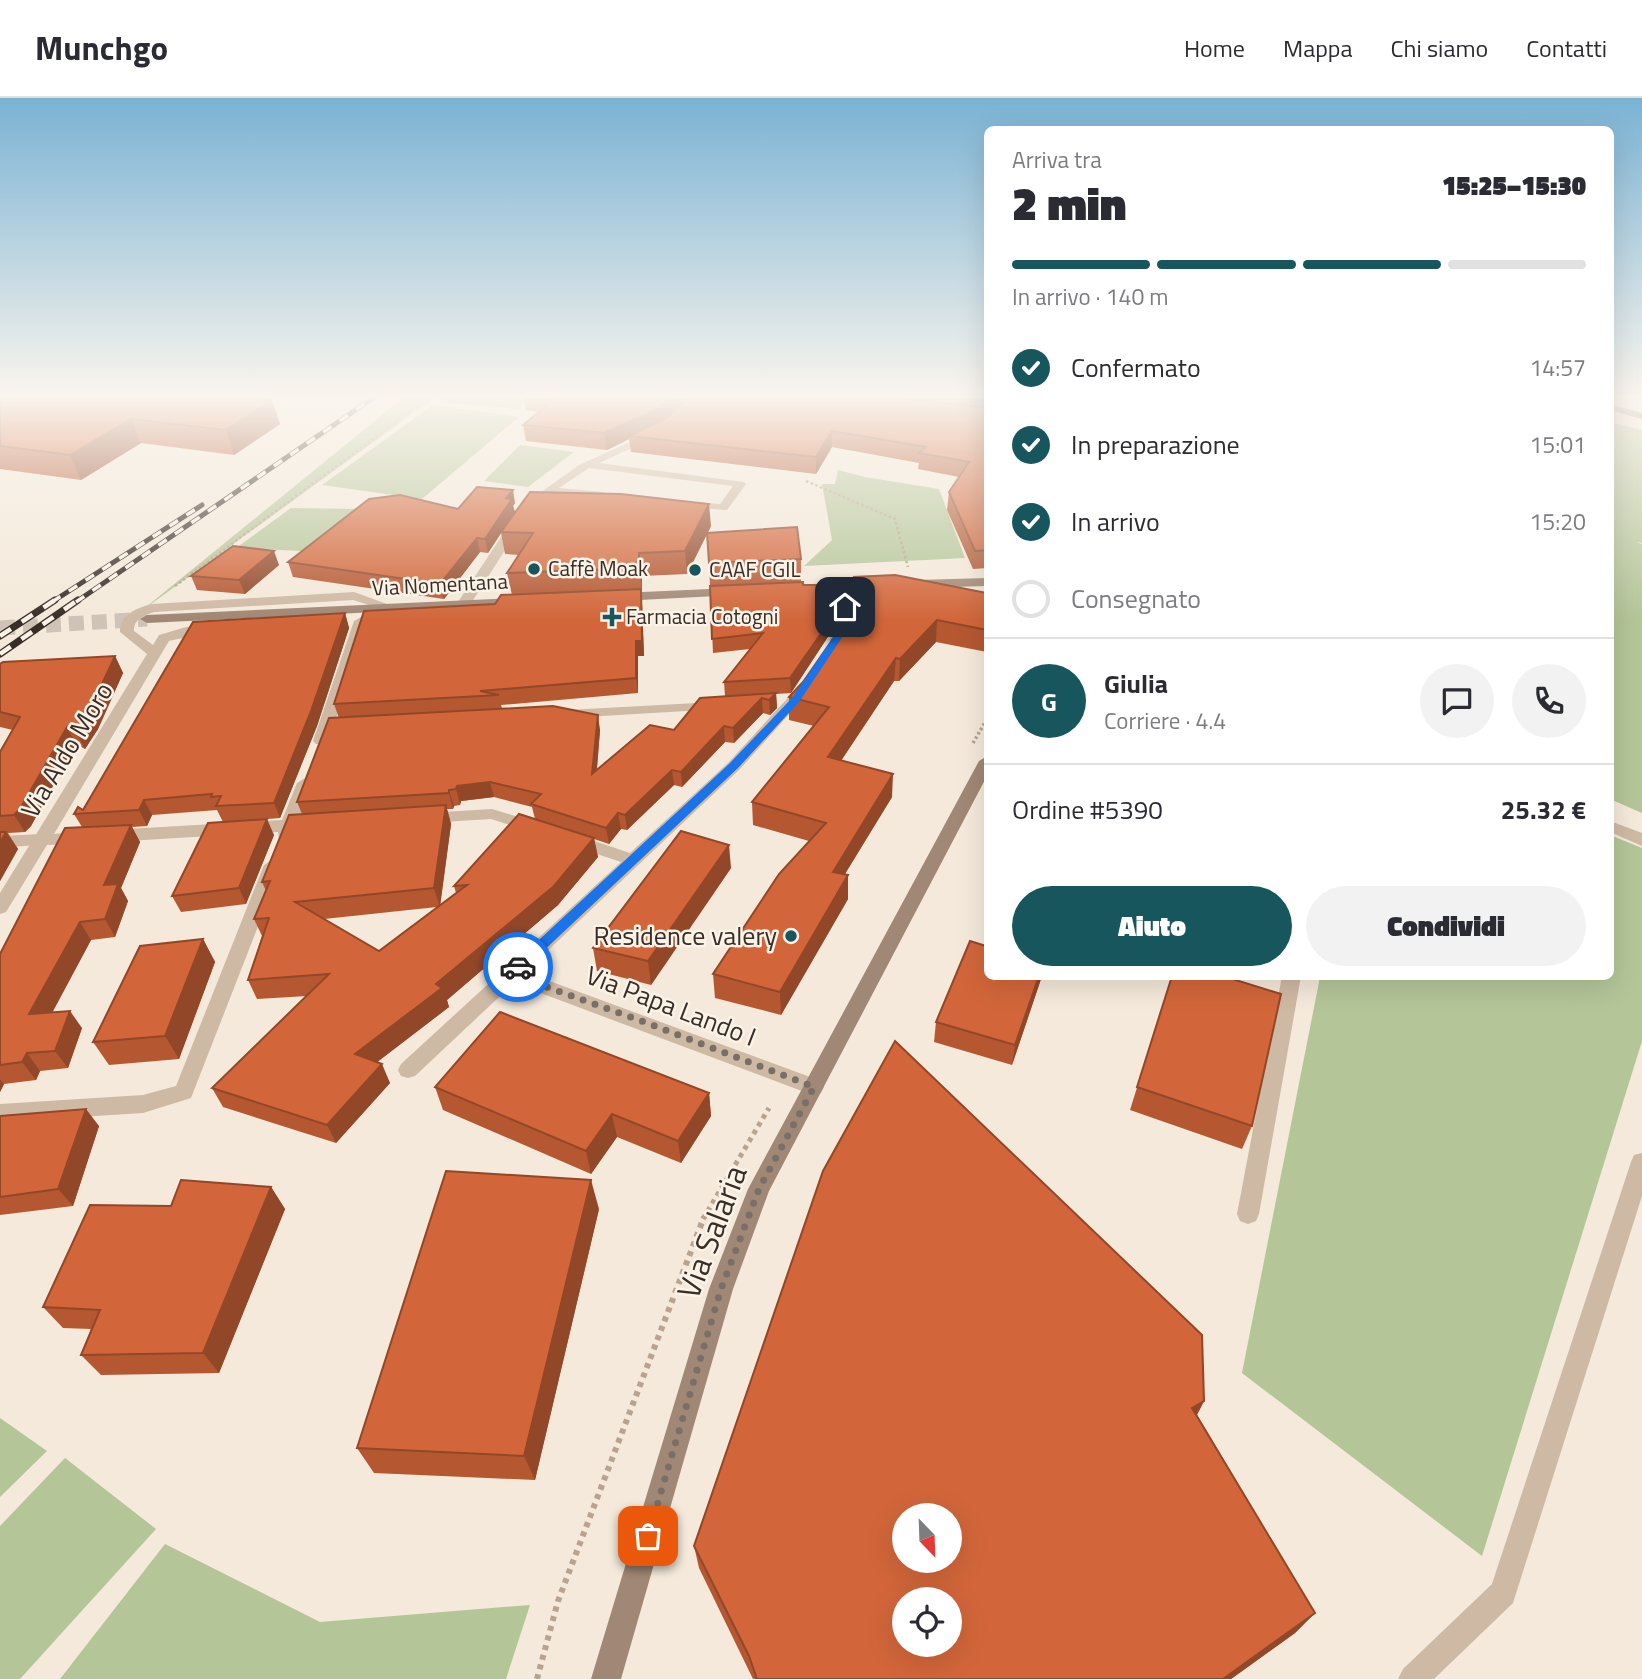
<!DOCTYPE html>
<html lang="it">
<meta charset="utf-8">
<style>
body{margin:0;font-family:"Titillium Web",sans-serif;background:#f2f2f3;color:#2b2b33;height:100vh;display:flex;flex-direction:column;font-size:26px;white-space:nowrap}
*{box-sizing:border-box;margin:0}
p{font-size:23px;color:#7c7c81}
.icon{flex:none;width:38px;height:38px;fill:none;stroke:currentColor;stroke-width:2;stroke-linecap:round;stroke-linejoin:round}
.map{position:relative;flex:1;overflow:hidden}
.drawer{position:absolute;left:984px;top:28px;width:630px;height:854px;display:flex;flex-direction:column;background:#fff;border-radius:10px;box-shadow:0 7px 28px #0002}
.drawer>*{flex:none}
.needle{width:46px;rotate:157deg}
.fabs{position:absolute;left:892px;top:1405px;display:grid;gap:14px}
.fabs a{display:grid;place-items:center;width:70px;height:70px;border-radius:50%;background:#fff;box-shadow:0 7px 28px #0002;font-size:35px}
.pin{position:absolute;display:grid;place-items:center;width:60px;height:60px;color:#fff;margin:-30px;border-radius:14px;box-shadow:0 4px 10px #0006}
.courier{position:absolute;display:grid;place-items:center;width:70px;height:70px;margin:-35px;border:5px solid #1a73e8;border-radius:50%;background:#fff;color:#222;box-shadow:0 2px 9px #0007}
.head em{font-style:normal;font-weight:800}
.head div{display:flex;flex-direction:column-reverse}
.head{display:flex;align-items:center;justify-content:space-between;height:119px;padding:0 28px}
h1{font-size:46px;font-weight:800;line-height:52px}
.bar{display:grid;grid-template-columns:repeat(4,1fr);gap:10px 7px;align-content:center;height:84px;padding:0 28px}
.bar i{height:9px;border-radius:5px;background:#e1e1e2}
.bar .on{background:#18565e}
.bar p{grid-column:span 4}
.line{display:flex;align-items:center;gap:18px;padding:0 28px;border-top:2px solid #e1e1e2}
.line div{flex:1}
.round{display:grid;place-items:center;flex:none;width:74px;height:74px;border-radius:37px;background:#f2f2f3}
ol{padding:0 28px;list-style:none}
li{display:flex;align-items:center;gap:21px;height:77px}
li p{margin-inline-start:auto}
li .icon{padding:7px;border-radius:50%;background:#18565e;color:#fff;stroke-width:4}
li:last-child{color:#7c7c81}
li i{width:38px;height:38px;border:4px solid #e1e1e2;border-radius:50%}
.primary-button{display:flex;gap:14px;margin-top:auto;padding:14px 28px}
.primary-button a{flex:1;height:80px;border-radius:42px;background:#18565e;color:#fff;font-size:28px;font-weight:800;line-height:80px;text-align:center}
.primary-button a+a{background:#f2f2f3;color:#2b2b33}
header{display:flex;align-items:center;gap:42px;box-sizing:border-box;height:98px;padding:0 35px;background:#fff;border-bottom:2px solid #e1e1e2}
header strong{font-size:33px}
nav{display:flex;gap:38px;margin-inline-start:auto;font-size:24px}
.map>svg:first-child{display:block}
.green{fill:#b4c598}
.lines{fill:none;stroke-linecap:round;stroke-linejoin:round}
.secondary-tunnel{stroke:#cec3b6;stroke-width:15;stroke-dasharray:15 8;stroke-linecap:butt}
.path-far3{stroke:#baa38e;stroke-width:2.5;stroke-dasharray:2.5 2.5;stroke-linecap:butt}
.path-far2{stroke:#baa38e;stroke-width:3.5;stroke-dasharray:2.5 2.5;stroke-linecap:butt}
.path-far1{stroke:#baa38e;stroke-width:5;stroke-dasharray:4.5 4.5;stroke-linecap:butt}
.path{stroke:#baa38e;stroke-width:6;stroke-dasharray:5 5;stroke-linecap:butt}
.lane{fill:#ceb9a4;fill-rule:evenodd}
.street{fill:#ceb9a4;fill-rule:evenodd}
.secondary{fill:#a18775;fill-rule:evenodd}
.primary{fill:#7c6456;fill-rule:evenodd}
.rail-far1-casing{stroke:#382d27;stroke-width:5}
.rail-casing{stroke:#382d27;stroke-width:7}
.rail-far1{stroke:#fbf3e7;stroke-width:3.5;stroke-dasharray:10;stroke-linecap:butt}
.rail{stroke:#fbf3e7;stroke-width:4.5;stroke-dasharray:13;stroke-linecap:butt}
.wall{fill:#b55832;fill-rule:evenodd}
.shaded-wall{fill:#934729}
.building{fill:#d2663a;stroke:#934729;stroke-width:2;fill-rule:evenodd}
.route{fill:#1a73e8}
.done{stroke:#7a6f66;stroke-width:7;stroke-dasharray:0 12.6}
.poi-dot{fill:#18565e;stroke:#fbf3e7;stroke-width:2.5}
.labels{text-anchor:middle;stroke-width:5;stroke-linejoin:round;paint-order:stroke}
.far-poi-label{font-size:21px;fill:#382d27;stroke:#fbf3e7;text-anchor:start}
.far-street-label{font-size:21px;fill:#382d27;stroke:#fbf3e7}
.street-label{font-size:26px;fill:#382d27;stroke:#fbf3e7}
.poi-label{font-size:26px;fill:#382d27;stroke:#fbf3e7;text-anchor:end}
.near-street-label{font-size:32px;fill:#382d27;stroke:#fbf3e7}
</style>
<header>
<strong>Munchgo</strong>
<nav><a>Home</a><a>Mappa</a><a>Chi siamo</a><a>Contatti</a></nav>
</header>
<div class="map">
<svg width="1642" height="1581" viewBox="0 0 1642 1581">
<rect width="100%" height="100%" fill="#f4e9da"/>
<g class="green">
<path d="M403,300H434L140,514Z"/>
<path d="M443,300H528L519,311L439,304Z"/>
<path d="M433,307L519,319L422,401L322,387Z"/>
<path d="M1610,324L1642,332V445L1636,444L1642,446V715L1610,701Z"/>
<path d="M520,347L574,354L528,389L484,383Z"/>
<path d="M838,372L865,379L939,391L965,460L804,468L832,442L822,386H835Z"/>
<path d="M291,410L362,411L301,453L236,450Z"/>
<path d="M1610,737L1642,750V943L1482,1458L1242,1275L1320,879L1610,878Z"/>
<path d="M0,1320L47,1353L0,1399Z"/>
<path d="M65,1360L156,1431L20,1581H0V1428Z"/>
<path d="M165,1446L320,1524L530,1507L506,1581H60Z"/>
</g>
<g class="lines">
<path class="secondary-tunnel" d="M0,530L147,521"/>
<g class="path-far3">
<path d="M806,383L895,421L908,469"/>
<path d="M175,488L428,300"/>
</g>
<path class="path-far2" d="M973,645L987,621"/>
<path class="path-far1" d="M703,1121L769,1010"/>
<path class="path" d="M537,1581L558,1503L704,1119"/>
<path class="lane" d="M42,736L48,738L50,742L48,746L0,750V738Z"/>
<g class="street">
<path d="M650,335L655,338L654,340L599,365L744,384L746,386L727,412L685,409L679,406L685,403L720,406L733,388L589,370L559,390L602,394L606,395V399L552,396L546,398L540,395L579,367Z"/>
<path d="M511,424L521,427L468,510H458L456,507Z"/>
<path d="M845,485L851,489L852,529L841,545L836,546L829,542L838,529L839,489Z"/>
<path d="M354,494L398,510L391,514L353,502L154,514C144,518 134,520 134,533L153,547L159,537C175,533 204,520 218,531C207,539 183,539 169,543L54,736L83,733L91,739L83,745L47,747L6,814L0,816V795L147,556L120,534C120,516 137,510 152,506Z"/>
<path d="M361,519L368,523L329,643L326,646H316L313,643L354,523Z"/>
<path d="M803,588L808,589L810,592L808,595L740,671L525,874L821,983L824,989L821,995L814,997L807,995L514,885L415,978L408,980L401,978L398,972L401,966L621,764L570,747L568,743L570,739L576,737L630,755L728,665L798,589Z"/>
<path d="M715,604L720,605L722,608L720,611L568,620L561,616L568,612Z"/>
<path d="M305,680L313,685L299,722L305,727L303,731L295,733L291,741H279L278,734L111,744L103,738L111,732L282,722L297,685Z"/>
<path d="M492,711L542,726L544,730L536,735L491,721L426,725L418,720L426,715Z"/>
<path d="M1610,723L1642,735V748L1610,734Z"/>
<path d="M273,761L282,767L191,1000L143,1015L0,1024V1006L143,997L176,988L264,767Z"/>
<path d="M1282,878H1301L1259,1116L1256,1123L1248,1126L1240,1123L1237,1116Z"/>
<path d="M1642,1055V1098L1513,1505L1434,1581H1398L1403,1571L1492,1486L1631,1064L1634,1057Z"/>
</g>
<g class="secondary">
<path d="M987,480V488L917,490L911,486L917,482Z"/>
<path d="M879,484L884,485V491L812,494L806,490L812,486Z"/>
<path d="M732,490L738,494L737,497L620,503L613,499L620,495Z"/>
<path d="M518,500L523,501V507L147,525L140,521L147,517Z"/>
<path d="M987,658V678L769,1093L733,1191L621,1581H591L709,1191L748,1091L979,663Z"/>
</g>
<path class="primary" d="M1610,306L1642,315V321L1610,312Z"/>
<g class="rail-far1-casing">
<g id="rail-far1">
<path d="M52,504L202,407"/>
<path d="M76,504L373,300"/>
</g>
</g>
<g class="rail-casing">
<g id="rail">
<path d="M0,538L55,502"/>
<path d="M0,556L78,502"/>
</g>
</g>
<use href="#rail-far1" class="rail-far1"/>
<use href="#rail" class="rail"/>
</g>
<g class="wall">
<path d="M0,300L280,326L234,357L141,345L81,382L0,371Z"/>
<path d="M524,300H987V470L973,471L947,412L949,394L959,379L918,371L919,365L832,349L816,376L631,354L629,341L607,352L526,343L523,327L539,314L526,312Z"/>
<path d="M515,405L513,408L515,414L711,428L687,476L642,478V493H641L642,506L644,558H638V595L501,607L502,610L600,632L597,672L674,632L725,598L724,584L750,551L713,555L709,465L801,461V484L835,528L791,595L776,596L777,610L770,617L763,615L734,645L725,644L682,689L674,687L627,732L621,731L609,746L594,741L598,759L558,807L447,902L449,909L377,964L390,985L336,1045L223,1009L212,990L307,898L257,901L248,882L262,838L254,821L266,793L262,784L302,716L297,704L339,620L334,606L495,506L512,497L507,475L519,457L505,456L501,435L488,455L480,454L444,501L293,479L288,464L458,411ZM494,699L532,709L535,721L454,788L456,795L440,807L451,726L447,711H453L454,708L460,707L461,703ZM437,809L379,853L324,821Z"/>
<path d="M279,467L245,496L197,492L191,478Z"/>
<path d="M854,479L987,495V554L936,544L899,583H894L841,663L892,699L845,776L848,777V801L781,917L715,900L713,876L809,743L753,727L752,704L814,628L789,622V599L803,584L854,510Z"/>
<path d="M345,515L349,530L317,628L280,720L242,723L274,737L246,806L181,814L172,798L223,724L217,712L152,717L147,728L132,729L140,744L121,790L128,803L115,839L91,842L52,914L82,930L68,970L40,973L36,982L4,986L0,994V856L82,729L74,716L83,712Z"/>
<path d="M115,558L123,575L98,631L85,651L76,646L31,728L25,734L8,735L18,751L0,783V654L13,632L0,629V566Z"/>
<path d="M731,770L651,887L597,873L593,850Z"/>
<path d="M203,841L215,864L179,961L109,967L93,944Z"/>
<path d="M987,878H1042L1012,967L934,944L936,924Z"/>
<path d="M1172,878L1252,1028L1242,1051L1130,1012Z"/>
<path d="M435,989L709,995L711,1018L681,1065L617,1039L591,1076L443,1012Z"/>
<path d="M0,1018L99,1028L73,1108L0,1117Z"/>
<path d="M271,1089L285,1111L219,1275L101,1277L81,1257L91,1231L63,1230L43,1209L171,1108Z"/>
<path d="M599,1111L535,1382L374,1375L357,1350Z"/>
<path d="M1204,1303L1197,1317L1315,1515L1295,1535L1231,1581H753L699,1470L694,1448Z"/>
</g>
<g class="shaded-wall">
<path d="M669,300H689L656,329L629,338V341L607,352L604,335Z"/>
<path d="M272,302L280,326L234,357L226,332Z"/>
<path d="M131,321L141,345L81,382L70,357Z"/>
<path d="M832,333V349L816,376V359Z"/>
<path d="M513,392L515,405L513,408L515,414L488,455L485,441L506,400Z"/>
<path d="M709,406L711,428L687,476L685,453Z"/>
<path d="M477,440L480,454L444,501L440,486Z"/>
<path d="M274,453L279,467L245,496L239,482Z"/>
<path d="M639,455L642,478V493L639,470Z"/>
<path d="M836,487L835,528L791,595L790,580Z"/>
<path d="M641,491L642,506L644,558H638V595L636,580V543Z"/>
<path d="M345,515L349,530L317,628L280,720L274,705Z"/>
<path d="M937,522L936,544L899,583L900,561Z"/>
<path d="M115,558L123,575L98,631L85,651L76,634Z"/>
<path d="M896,560L894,583L828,682V659Z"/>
<path d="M776,595L777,610L770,617L769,602Z"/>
<path d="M762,600L763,615L734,645L733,630Z"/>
<path d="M598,617L600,632L595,691L592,676Z"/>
<path d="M724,628L725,644L682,689L681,674Z"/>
<path d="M67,629L76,646L31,728L25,734L14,717Z"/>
<path d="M672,672L674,687L627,732L625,717Z"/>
<path d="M893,676L892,699L832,797L833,774Z"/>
<path d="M490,684L494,699L461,703L460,707L456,691L457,688Z"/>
<path d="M449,692L454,708L453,711L449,695Z"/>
<path d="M144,702L152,717L147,728L139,712Z"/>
<path d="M446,707L451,726L440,809L434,790Z"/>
<path d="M618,715L621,731L609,746L606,730Z"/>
<path d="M267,721L274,737L246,806L239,790Z"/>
<path d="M131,727L140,744L121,790L128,803L115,839L105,821L104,787Z"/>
<path d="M6,734L18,751L0,783V745Z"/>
<path d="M594,740L598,759L558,807L447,902L449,909L363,975L355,956L436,886Z"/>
<path d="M729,747L731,770L651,887L648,863Z"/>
<path d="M848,777V801L781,917L780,894Z"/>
<path d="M80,824L91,842L42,934L29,916Z"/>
<path d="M203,841L215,864L179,961L165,938Z"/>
<path d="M1039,878H1042L1012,967L1015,947Z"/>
<path d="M70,913L82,930L68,970L55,953Z"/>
<path d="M27,955L40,973L36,982L22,964Z"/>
<path d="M382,966L390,985L336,1045L327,1027Z"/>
<path d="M0,981L4,986L0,994Z"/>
<path d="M709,995L711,1018L681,1065L678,1043Z"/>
<path d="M86,1011L99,1028L73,1108L58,1091Z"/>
<path d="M612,1016L617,1039L591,1076L586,1053Z"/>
<path d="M591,1082L599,1111L535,1382L524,1358Z"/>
<path d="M271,1089L285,1111L219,1275L203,1255Z"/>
<path d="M1204,1303L1191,1328L1192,1310Z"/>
<path d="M1315,1515L1295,1535L1231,1581H1223Z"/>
</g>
<g class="building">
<path d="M0,300H258L272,302L226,332L131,321L70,357L0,348Z"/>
<path d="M556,300H669L654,313L604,335L523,327Z"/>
<path d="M689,300H895L987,310V452L975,453L949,394L969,364L919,355L926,349L832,333L816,359L629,338L665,321Z"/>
<path d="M477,389L513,392L506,400L512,401L485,441L477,440L440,486L288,464L369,401L400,397L458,411Z"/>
<path d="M530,394L621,396L709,406L685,453L639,455V470L507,475L533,435L501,434Z"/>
<path d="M797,429L801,461L709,465L707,435Z"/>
<path d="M233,448L274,453L239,482L191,478Z"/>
<path d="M895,477L987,495V532L937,522L900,561L896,560L828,659L893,676L833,774L848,777L780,894L713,876L779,776L826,725L752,704L829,609L789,599L803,584L855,509L854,479Z"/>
<path d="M803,484V487H836V514L790,580L724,584L763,535L712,541L710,488Z"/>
<path d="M641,491L642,543H636V580L480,593L499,597L334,606L364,513L495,506L501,497Z"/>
<path d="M345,515L311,613L274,705L216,708L221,698L211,699L212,696L144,702L139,712L74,716L78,709L83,712L193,524Z"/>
<path d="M115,558L89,614L76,634L67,629L20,711L14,717L0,718V654L20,619L0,614V566L3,564Z"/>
<path d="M776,595L769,602L762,600L733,630L724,628L681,674L672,672L625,717L618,715L606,730L531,706L541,696L490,684L457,688L456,691L449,692V695L297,704L329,620L553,608L598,617L592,676L650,627L674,632L700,600Z"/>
<path d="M446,707L434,790L295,804L379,853L467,787L454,788L519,716L594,740L554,788L436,886L442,890L355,956L382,966L327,1027L212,990L329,876L248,882L269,820L254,821L270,783L262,784L289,717Z"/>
<path d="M267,721L239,790L172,798L208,725Z"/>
<path d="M131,727L104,787L118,786L105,821L80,824L29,916L70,913L55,953L27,955L22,964L0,967V856L65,730Z"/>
<path d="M681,733L729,747L648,863L593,850Z"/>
<path d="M0,734H6L0,745Z"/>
<path d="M203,841L165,938L93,944L140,848Z"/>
<path d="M970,843L986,848L987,846V878H1039L1015,947L936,924Z"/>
<path d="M1172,878H1223L1281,896L1252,1028L1137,989Z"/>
<path d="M500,914L709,995L678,1043L612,1016L586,1053L435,989Z"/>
<path d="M895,943L1202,1237L1204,1303L1192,1310L1315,1515L1223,1581H757L749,1558L694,1448L823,1073ZM905,1418H950V1463H905ZM905,1502H950V1547H905Z"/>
<path d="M86,1011L58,1091L0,1099V1018Z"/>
<path d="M446,1073L591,1082L524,1358L357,1350Z"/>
<path d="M181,1082L271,1089L203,1255L81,1257L100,1212L43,1209L90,1107L171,1108Z"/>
</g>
<linearGradient id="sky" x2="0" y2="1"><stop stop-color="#7ab2d3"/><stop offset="0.57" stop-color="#faf5ee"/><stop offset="1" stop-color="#faf5ee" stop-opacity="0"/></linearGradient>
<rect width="1642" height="522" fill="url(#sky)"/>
<path class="route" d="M845,507L849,509V529L799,604L738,670L522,873H513V866L730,665L792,600L840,529L841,509Z"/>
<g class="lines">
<path class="done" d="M518,869L510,876L642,923L814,989L759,1091L721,1191L648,1438"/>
</g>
<g class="poi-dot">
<circle cx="534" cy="471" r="7"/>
<circle cx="695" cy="472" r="7"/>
<path d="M608.5 508.5h7v7h7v7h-7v7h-7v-7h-7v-7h7z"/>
<circle cx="791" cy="838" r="7"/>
</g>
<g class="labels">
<g class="far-poi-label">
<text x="548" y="478">Caffè Moak</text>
<text x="709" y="479">CAAF CGIL</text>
<text x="626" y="526">Farmacia Cotogni</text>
</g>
<g class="far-street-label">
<text transform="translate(440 487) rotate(-3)" y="7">Via Nomentana</text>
</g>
<g class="street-label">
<text transform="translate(67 652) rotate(-59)" y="9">Via Aldo Moro</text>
<text transform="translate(671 908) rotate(21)" y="9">Via Papa Lando I</text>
</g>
<g class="poi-label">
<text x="777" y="847">Residence valery</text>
</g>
<g class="near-street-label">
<text transform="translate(712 1134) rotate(-69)" y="11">Via Salaria</text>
</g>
</g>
</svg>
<div class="fabs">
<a><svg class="needle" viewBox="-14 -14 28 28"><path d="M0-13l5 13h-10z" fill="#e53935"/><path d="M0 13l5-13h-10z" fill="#7c7c81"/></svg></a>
<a><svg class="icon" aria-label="locate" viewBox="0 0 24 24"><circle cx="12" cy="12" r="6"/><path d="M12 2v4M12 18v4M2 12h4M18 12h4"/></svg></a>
</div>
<div class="pin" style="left:648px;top:1438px;background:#ea580c"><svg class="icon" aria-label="bag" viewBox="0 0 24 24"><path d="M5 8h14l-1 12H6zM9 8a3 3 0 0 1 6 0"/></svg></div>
<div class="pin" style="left:845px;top:509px;background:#1f2937"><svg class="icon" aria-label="home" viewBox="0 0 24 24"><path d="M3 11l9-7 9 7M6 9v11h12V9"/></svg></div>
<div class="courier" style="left:518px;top:869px"><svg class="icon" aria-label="car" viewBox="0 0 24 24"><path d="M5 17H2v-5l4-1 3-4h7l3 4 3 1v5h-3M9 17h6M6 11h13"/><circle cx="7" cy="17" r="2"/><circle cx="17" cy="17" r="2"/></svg></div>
<section class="drawer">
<div class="head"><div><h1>2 min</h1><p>Arriva tra</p></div><em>15:25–15:30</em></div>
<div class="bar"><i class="on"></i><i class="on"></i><i class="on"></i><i></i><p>In arrivo · 140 m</p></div>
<ol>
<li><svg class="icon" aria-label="check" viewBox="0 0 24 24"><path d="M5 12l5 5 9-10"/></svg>Confermato<p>14:57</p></li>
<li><svg class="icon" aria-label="check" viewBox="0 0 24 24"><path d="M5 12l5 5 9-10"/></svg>In preparazione<p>15:01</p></li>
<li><svg class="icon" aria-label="check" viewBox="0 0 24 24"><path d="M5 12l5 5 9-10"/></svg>In arrivo<p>15:20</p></li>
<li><i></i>Consegnato</li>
</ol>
<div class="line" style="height:126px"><b class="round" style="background:#18565e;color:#fff">G</b><div><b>Giulia</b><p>Corriere · 4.4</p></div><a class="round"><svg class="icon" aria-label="chat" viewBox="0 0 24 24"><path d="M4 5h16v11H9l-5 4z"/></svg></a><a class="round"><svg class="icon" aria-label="phone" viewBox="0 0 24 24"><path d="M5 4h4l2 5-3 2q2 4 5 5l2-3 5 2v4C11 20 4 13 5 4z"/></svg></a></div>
<div class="line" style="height:91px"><div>Ordine #5390</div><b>25.32 €</b></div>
<div class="primary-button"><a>Aiuto</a><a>Condividi</a></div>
</section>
</div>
